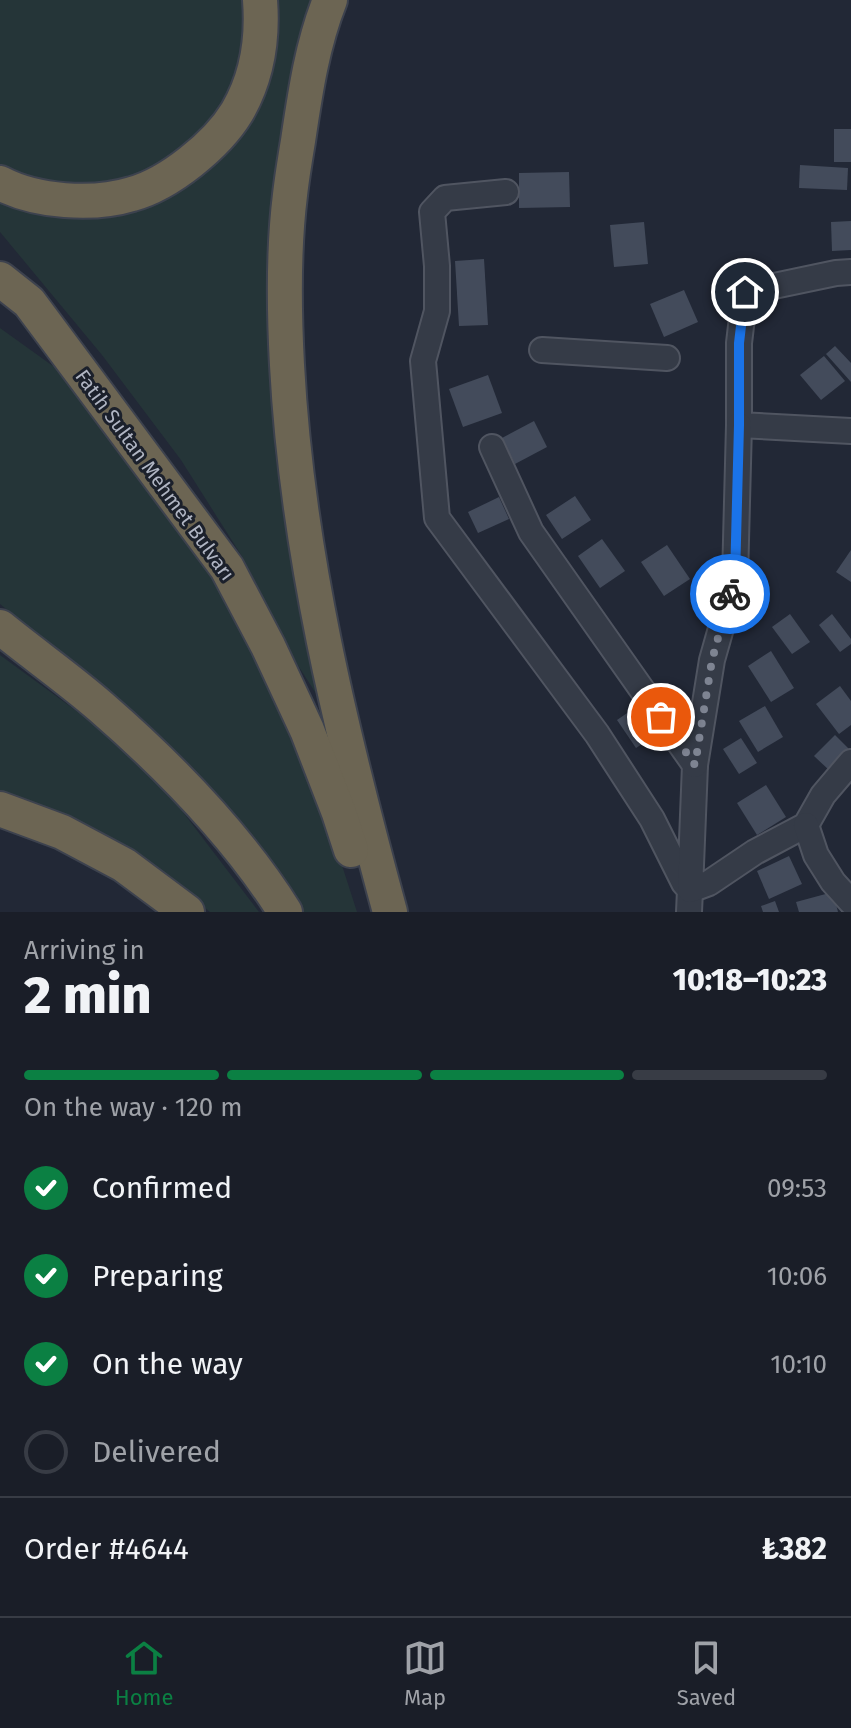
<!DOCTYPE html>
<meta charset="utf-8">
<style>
body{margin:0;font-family:"Fira Sans",sans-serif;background:#272b34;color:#f1f3f6;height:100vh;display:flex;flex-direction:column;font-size:30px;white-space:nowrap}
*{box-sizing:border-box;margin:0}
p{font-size:26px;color:#9fa2a8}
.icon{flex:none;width:44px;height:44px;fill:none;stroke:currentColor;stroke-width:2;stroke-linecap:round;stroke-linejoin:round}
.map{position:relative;height:912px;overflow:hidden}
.panel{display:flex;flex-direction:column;background:#1a1e28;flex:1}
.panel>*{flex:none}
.pin{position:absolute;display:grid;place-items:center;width:68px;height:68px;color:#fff;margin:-34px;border:4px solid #fff;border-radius:50%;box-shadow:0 2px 8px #0007}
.courier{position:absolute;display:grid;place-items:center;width:80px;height:80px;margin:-40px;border:6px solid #1a73e8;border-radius:50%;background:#fff;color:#222;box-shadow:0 2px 10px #0007}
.headline em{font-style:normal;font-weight:800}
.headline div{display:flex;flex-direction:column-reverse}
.headline{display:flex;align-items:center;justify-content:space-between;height:136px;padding:0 24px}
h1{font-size:52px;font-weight:800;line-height:60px}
.bar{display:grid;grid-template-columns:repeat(4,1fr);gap:12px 8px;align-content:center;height:96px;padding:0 24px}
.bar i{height:10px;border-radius:6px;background:#383c45}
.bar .selected{background:#0b8043}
.bar p{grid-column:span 4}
.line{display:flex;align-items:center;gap:20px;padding:0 24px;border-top:2px solid #383c45}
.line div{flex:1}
ol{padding:0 24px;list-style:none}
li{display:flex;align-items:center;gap:24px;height:88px}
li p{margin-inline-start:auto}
li .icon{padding:8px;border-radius:50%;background:#0b8043;color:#fff;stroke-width:4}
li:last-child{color:#9fa2a8}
li i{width:44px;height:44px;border:4px solid #383c45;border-radius:50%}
.dock{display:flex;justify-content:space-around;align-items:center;height:112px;border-top:2px solid #383c45;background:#1a1e28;font-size:22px;color:#9fa2a8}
.dock a{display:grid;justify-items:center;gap:4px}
.dock .selected{color:#0b8043}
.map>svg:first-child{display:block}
.green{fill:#253538}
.building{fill:#434b5b}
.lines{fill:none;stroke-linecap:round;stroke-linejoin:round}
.minor-casing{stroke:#505561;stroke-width:28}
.highway-casing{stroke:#3d424e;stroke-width:38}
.minor{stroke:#353b47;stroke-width:24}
.highway{stroke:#6c6553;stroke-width:34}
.done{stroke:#7e8492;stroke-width:8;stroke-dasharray:0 14.4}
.route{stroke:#1a73e8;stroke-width:10}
.labels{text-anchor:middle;stroke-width:6;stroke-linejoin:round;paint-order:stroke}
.street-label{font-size:20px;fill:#b0b5c3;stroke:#1b202b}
</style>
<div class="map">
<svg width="851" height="912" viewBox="0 0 851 912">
<rect width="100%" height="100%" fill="#222836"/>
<g class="green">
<path d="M0,0H245L243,62L231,92L212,121L188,148L135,181L79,188L0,173Z"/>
<path d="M275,0H313L268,278L267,335L275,452L283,515L317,695L297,664L243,558L181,460L102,355L0,232V203L3,202L192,181C209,169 227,157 239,139C262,104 267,42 275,0Z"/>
<path d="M0,328L78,384L192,542L243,627L322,803L357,912H301L104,689L0,604Z"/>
<path d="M0,655L97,726L170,795L259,912H210L180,887L107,836L40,806L0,792Z"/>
</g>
<g class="building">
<rect x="834" y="129" width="17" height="33"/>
<path d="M800,165L848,168L847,190L799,188Z"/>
<path d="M569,172L570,207L519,208V173Z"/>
<path d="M851,221V250L832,251L831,222Z"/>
<path d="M644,222L648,264L614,267L610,225Z"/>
<path d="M484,259L488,325L459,326L455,261Z"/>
<path d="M684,290L698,322L664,337L650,304Z"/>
<path d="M835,346L851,363V382L826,354Z"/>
<path d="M824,356L845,381L821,400L800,375Z"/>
<path d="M488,375L502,413L463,427L449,389Z"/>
<path d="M534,421L547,447L515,464L502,438Z"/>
<path d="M575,496L591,520L562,539L546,515Z"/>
<path d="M499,497L509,519L478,533L468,512Z"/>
<path d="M602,539L625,571L600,588L578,556Z"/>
<path d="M667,545L690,579L664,596L641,562Z"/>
<path d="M851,550V582L836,572Z"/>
<path d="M790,614L810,642L792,654L772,627Z"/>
<path d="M832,614L851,639V644L840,652L819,625Z"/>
<path d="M771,651L794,688L771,702L748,666Z"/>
<path d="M840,686L851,701V725L839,734L816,704Z"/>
<path d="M639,705L659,733L636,748L617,720Z"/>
<path d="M765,706L783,737L758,752L739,721Z"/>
<path d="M835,735L850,750L830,771L814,756Z"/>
<path d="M741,738L757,763L739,774L723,749Z"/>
<path d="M766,785L786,817L757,835L737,803Z"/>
<path d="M789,856L802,884L769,899L757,871Z"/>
<path d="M833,892L838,912H799L796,902Z"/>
<path d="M775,901L779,912H763L761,906Z"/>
</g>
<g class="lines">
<g class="minor-casing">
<g id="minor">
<path d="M506,192L445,198L432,212L437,266V311L423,361L437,518L597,734L652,819L684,883L690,890L689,912"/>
<path d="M851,272L836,273L745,292L739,343V425L851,431"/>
<path d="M542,350L667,358"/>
<path d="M739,425L735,579L712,660L695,765L690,890L709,883L755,852L806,825L823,795L851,762"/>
<path d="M492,447L531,532L695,765"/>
<path d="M806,825L816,855L833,882L851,902"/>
</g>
</g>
<g class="highway-casing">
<g id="highway">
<path d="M330,0C312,45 305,94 298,141C295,159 292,177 290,195C283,251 284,309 287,365C297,552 341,732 390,912"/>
<path d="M0,183C36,202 93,206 132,194C169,184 217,145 237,112C257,78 263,39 260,0"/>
<path d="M0,279L29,302L227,568L268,646L307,730L339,813L351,850"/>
<path d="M0,627C33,654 69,679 101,707C170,767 236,834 285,912"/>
<path d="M0,809L62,832L124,865L187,912"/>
</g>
</g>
<use href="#minor" class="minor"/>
<use href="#highway" class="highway"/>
</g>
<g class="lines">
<path class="done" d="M661,717L695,765L712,660L730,594"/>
<path class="route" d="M730,594L735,579L739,425V343L745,292"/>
</g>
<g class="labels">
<g class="street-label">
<text transform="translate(155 475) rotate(54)" y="7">Fatih Sultan Mehmet Bulvarı</text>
</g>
</g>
</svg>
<div class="pin" style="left:661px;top:717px;background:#ea580c"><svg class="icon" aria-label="bag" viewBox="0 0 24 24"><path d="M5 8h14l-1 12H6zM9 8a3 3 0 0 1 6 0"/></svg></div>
<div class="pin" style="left:745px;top:292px;background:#1f2937"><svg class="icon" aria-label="home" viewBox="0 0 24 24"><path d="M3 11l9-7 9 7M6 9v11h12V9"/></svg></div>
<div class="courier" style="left:730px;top:594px"><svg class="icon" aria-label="bike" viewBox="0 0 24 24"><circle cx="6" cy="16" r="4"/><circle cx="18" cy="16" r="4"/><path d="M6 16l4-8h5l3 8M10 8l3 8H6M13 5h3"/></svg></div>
</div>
<section class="panel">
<div class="headline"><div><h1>2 min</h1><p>Arriving in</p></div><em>10:18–10:23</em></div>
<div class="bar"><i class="selected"></i><i class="selected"></i><i class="selected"></i><i></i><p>On the way · 120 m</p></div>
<ol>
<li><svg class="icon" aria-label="check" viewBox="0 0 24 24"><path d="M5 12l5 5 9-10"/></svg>Confirmed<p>09:53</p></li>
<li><svg class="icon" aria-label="check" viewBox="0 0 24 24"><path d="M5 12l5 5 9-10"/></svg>Preparing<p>10:06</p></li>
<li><svg class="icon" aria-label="check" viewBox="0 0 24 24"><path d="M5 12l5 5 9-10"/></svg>On the way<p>10:10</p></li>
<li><i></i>Delivered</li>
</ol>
<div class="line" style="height:104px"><div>Order #4644</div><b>₺382</b></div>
</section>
<nav class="dock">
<a class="selected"><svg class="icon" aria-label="home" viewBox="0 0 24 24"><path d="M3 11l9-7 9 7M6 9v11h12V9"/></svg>Home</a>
<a><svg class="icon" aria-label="map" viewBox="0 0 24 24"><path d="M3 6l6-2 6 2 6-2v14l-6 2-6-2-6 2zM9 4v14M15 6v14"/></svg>Map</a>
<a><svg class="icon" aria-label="saved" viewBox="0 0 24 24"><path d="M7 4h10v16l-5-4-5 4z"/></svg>Saved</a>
</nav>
